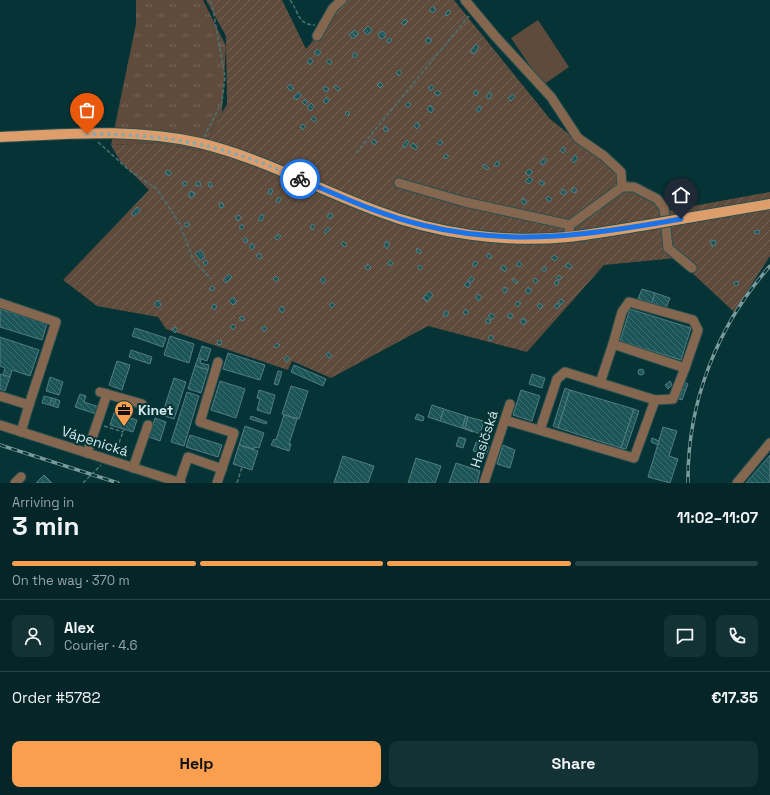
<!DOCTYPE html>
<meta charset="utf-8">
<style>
body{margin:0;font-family:"Space Grotesk",sans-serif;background:#123234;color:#f1f3f6;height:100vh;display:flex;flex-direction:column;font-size:15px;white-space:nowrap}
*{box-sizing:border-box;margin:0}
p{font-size:13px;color:#97a5a8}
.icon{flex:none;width:22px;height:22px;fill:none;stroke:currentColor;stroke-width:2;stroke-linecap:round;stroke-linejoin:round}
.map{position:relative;height:483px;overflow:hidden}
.drawer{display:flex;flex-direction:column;background:#042628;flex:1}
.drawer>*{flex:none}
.pin{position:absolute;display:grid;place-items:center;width:34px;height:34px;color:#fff;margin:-41px -17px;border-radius:50% 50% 50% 0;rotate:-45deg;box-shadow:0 0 4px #0007}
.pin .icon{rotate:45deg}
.courier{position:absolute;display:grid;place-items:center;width:40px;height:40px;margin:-20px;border:3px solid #1a73e8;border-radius:50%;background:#fff;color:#222;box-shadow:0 1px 5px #0007}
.headline em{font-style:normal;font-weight:700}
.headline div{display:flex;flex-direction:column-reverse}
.headline{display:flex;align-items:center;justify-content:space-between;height:68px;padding:0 12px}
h1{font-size:26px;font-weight:700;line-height:30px}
.bar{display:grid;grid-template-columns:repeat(4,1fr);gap:6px 4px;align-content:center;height:48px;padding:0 12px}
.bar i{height:5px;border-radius:3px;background:#254345}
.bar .current{background:#fa9f4f}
.bar p{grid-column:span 4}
.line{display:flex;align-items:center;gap:10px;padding:0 12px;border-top:1px solid #254345}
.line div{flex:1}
.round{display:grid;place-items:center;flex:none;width:42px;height:42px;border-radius:8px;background:#123234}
.button{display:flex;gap:8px;margin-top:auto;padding:8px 12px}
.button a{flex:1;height:46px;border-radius:8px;background:#fa9f4f;color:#111;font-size:16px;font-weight:700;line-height:46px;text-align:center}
.button a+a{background:#123234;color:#f1f3f6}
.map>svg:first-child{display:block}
.grass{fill:url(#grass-tufts)}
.park{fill:#5e4b3c}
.garden{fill:url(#garden-furrows)}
.building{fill:url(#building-back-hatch);stroke:#537c7f}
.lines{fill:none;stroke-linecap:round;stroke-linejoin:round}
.minor-casing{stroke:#275052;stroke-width:11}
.major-casing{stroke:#275052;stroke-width:12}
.path{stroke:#4d7273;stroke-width:1.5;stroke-dasharray:4 2;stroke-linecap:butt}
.minor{stroke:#85664e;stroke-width:9}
.major{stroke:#dd9e6c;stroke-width:10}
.rail-casing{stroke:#7b9a9c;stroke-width:3.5}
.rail{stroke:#063335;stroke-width:2;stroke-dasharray:6;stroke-linecap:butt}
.major-bridge-casing{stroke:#275052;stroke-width:12;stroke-linecap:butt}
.major-bridge{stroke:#dd9e6c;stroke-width:10}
.done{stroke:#8ba9aa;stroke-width:4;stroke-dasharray:0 7.2}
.route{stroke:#1a73e8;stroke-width:5}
.labels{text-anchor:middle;stroke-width:4;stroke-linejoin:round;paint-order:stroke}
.poi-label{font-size:14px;font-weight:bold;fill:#d3e8e9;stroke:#063335;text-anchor:start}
.street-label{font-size:14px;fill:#d3e8e9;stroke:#063335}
</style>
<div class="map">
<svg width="770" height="483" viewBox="0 0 770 483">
<defs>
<pattern id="grass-tufts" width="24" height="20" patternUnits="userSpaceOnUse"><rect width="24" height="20" fill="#5e4b3c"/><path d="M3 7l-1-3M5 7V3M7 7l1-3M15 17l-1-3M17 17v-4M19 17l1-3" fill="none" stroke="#746558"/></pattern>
<pattern id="garden-furrows" width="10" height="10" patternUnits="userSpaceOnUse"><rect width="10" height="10" fill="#5e4b3c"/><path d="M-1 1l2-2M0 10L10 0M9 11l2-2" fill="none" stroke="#746558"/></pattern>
<pattern id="building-back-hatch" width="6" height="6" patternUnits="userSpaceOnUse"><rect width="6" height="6" fill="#1c5558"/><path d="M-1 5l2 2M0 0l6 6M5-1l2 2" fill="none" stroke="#3c6d70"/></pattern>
</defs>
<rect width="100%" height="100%" fill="#063335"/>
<path class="grass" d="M136,0H203L226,46L222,113L201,151L159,143L111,145L136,24Z"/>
<path class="park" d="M538,20L569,67L543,85L511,38Z"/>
<path class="garden" d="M206,0H282L306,49L347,0H454L550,119L666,211L770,192V256L734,312L676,258L604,265L527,352L428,326L331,378L292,361L288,370L166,329L158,317L97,306L63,280L149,190L120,161L111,145L159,143L201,151L227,104L226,36Z"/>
<g class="building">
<path d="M433,6L436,9L433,13L429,10Z"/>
<path d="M448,10L451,12L447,16L445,15Z"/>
<path d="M405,19L408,21L404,25L401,23Z"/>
<path d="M368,26L372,30L368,35L363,31Z"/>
<path d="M354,30L359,34L356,36L352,32Z"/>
<circle cx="382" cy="35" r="3.5"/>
<path d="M352,32L356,36L354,39L349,35Z"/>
<path d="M428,37L432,40L429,44L425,41Z"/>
<path d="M389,38L392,40L389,43L386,41Z"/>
<path d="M476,44L479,47L474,54L470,52Z"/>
<path d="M317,49L321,52L318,56L314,53Z"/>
<path d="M354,52L358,55L355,58L352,56Z"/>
<path d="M310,58L313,61L310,65L307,62Z"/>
<path d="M328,59L332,62L330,65L326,61Z"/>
<path d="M399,70L402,73L399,76L396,73Z"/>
<path d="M380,82L383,85L380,88L377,85Z"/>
<path d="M290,84L294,88L291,91L287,87Z"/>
<path d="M336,85L340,89L338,91L334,87Z"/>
<path d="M431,85L434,87L431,91L428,88Z"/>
<path d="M325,86L329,89L326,92L323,89Z"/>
<path d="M437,90L441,93L438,96L434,93Z"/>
<path d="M476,90L479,92L476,96L473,93Z"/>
<path d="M298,92L302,95L297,100L293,98Z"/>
<path d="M490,92L492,94L489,99L486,97Z"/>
<path d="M512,94L515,96L511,101L508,98Z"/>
<path d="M327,97L330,100L326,104L323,101Z"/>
<path d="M305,99L308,102L305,105L302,102Z"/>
<path d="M408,102L411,104L408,108L405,105Z"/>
<path d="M311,103L314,106L311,111L307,108Z"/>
<path d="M430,105L434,109L431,113L427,109Z"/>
<path d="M479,106L482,108L479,112L476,110Z"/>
<path d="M347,111L350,114L348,116L345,114Z"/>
<path d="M313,116L317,120L315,122L311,119Z"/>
<path d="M417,122L420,125L417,129L414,126Z"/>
<path d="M302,124L306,126L303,130L300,127Z"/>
<path d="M385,126L389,129L386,132L383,129Z"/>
<path d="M374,139L377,142L375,145L371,142Z"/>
<path d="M407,140L409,142L405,148L402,146Z"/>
<path d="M440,140L443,142L440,146L437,143Z"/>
<path d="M413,143L418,147L416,150L410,146Z"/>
<path d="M563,147L566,149L563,153L560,150Z"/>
<path d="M445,154L449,156L446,159L443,157Z"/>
<path d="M575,155L578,158L574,163L571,160Z"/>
<path d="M544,158L547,160L543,165L540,163Z"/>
<path d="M497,161L500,163L497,167L494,165Z"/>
<path d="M484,164L489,168L487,170L482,166Z"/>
<path d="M529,169L533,172L529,176L525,173Z"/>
<path d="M167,170L172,173L169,176L165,173Z"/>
<path d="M529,177L533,180L529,184L525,181Z"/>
<path d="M541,180L545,183L542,186L539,183Z"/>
<path d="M186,181L187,185L183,186L182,182Z"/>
<path d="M196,182H200L201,186H196Z"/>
<path d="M211,182L212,187H209L208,183Z"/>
<path d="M574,187L577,190L575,193L571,191Z"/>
<path d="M269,189L273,190L271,195L268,193Z"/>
<path d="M563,189L567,192L565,195L560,193Z"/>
<path d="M191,191L195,193L192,198L188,196Z"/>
<path d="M548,196L552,199L550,202L546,199Z"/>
<path d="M278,197L281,199L279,203L276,202Z"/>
<path d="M523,198L527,201L525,205L521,202Z"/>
<path d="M219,203H223L224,207L220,208Z"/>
<path d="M137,207L141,210L134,216L131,214Z"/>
<path d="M329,213L333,214L331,219L327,217Z"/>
<path d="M261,214L264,216L262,221L258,220Z"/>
<path d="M239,215L241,218L238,221L235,217Z"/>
<path d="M188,222L190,225L186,227L184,224Z"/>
<path d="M242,224L244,227L241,230L239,227Z"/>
<path d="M312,224L315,226L313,230L310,228Z"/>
<path d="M328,227L330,229L326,234L324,232Z"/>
<path d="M759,230L760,233L755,234L754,231Z"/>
<path d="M278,234L281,236L277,240L275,238Z"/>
<path d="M246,237L248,241L245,243L243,240Z"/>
<path d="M715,240L716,245L712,246L710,241Z"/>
<path d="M343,241L347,245L345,247L341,244Z"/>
<path d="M386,241L390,243L387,249L384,245Z"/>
<path d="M252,243L255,247L252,250L249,246Z"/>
<path d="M417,248L422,252L420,254L416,251Z"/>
<path d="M201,250L205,257L200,260L195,253Z"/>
<path d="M260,253L262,257L259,259L256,256Z"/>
<path d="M489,253L492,256L490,259L486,256Z"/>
<path d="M554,255L558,258L555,261L551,258Z"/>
<path d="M206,260L208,263L205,266L203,262Z"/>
<path d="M390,260L393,263L391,266L387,264Z"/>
<path d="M475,261L478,263L475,267L472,265Z"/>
<path d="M519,261L522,264L520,267L516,265Z"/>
<path d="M568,263L572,266L570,269L565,266Z"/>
<path d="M368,264L371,267L368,270L365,268Z"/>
<path d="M419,265L423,268L421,270L417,267Z"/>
<path d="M503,265L507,269L505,272L500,268Z"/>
<path d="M544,266L547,269L544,272L542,270Z"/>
<path d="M229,274L232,277L226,283L223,280Z"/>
<path d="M559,275L562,277L559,280L556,278Z"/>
<path d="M276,276L279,279L276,282L273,279Z"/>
<path d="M471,276L474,279L472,282L468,280Z"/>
<path d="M323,277L326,280L323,284L320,280Z"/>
<path d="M514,278L518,282L517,284L512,280Z"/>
<path d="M535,278L538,280L536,284L533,281Z"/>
<path d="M556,280L559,282L557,286L554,283Z"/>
<path d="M468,281L471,284L468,288L464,285Z"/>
<path d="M737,281L739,284L736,286L733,283Z"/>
<path d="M212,286L215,288L212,291L209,289Z"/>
<path d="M505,287L508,289L505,293L502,291Z"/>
<path d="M528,287L532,290L529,294L525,291Z"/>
<path d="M642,289L655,293L652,303L638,299Z"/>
<path d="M429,291L433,295L427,302L423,298Z"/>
<path d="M655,293L670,298L666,308L652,303Z"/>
<path d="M478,294L482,297L479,301L475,298Z"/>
<path d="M233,297L237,301L233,305L229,301Z"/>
<path d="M561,299L564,301L561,305L558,302Z"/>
<path d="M158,300L162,304L158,308L154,304Z"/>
<path d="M518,301L521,303L518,307L515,304Z"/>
<path d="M332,302L335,305L332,308L329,305Z"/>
<path d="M539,303L543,306L540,309L537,306Z"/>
<path d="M557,303L560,306L557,309L554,306Z"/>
<path d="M214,304L217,306L215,310L211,307Z"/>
<path d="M282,306L285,310L282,313L279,309Z"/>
<path d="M0,309L47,324L42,340L0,327Z"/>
<path d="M465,309L469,312L466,315L463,313Z"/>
<path d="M630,309L691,328L681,360L620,341Z"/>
<path d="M445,310L449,313L446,317L443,315Z"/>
<path d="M491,313L495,316L492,320L488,316Z"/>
<path d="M510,313L513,315L510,319L507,316Z"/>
<path d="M242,316L245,319L242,321L239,318Z"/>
<path d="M487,318L491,321L489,324L485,321Z"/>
<path d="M523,318L527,321L524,325L520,322Z"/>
<path d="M233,324L236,327L233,330L230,327Z"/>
<path d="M265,326L267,329L264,332L261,328Z"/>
<path d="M175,327L178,329L175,333L172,330Z"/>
<path d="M135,328L166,338L163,347L132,336Z"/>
<path d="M490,335L494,337L491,341L488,338Z"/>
<path d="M170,336L194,344L189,363L164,355Z"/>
<path d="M0,337L39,350L30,376L12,370L10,377L3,375L5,368L0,366Z"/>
<path d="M218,340L222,341L221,345L217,344Z"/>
<path d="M277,343L280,345L276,348L274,346Z"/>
<path d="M202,346L211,349L207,361L198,358Z"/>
<path d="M131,350L152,357L150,364L129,357Z"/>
<path d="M328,352L332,356L329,358L326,354Z"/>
<path d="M228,353L265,365L260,380L223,369Z"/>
<path d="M287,356L290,358L287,362L284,359Z"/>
<path d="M198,358L201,360L200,363L209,365L208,370L195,366Z"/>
<path d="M117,361L130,365L122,390L109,385Z"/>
<path d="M294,365L326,379L323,386L291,372Z"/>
<path d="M195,366L208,370L201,393L188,389Z"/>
<circle cx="641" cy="372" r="3"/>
<path d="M278,371L282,372L278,385L274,384Z"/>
<path d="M0,374L10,377L5,391L0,389Z"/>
<path d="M532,374L545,378L542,388L529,384Z"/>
<path d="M50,377L63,382L59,395L46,391Z"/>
<path d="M174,378L186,382L174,419L162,415Z"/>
<path d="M220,381L245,389L236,418L211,410Z"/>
<path d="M670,381L672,385L668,389L665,385Z"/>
<path d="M685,382L688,384L682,400L679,399Z"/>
<path d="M291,386L308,391L299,419L282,414Z"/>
<path d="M565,388L570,390L558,428L553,426Z"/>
<path d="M259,390L275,395L270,414L257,410L260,399L257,398Z"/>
<path d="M521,390L540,396L532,421L513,415Z"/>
<path d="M570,390L634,409L621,448L558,428Z"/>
<path d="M187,392L199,396L184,446L171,442Z"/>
<path d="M80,394L86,396L84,402L99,407L96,414L75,407Z"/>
<path d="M44,396L52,398L50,405L42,403Z"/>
<path d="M52,398L56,399L53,406L50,405Z"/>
<path d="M56,399L60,401L58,408L53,406Z"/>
<path d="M432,405L444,409L440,421L428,417Z"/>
<path d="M444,409L466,416L462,428L440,421Z"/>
<path d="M634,409L639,411L626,449L621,448Z"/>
<path d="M114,413L137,420L133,432L110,425Z"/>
<path d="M417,414L424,417L423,421L415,419Z"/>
<path d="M284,415L297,419L289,444H291L289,451L271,445L274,439L276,440Z"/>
<path d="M251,416L267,422L266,424L250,419Z"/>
<path d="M466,416L468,417L465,428L473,432L462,428Z"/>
<path d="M468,417L484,421L480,434L465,428Z"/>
<path d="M155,418L166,422L160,441L149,437Z"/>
<path d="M245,426L264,433L259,448L254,447V449L239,445Z"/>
<path d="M663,427L677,431L669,456L678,459L670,483L648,477Z"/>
<path d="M190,435L222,445L218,457L186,447Z"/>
<path d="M459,437L466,439L463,448L456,446Z"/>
<path d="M652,438L659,441L658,445L651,442Z"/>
<path d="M476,442L489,446L486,455L473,451Z"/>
<path d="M239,445L258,451L252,470L233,464Z"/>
<path d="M503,445L515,450L510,468L497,464Z"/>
<path d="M770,455V483H746Z"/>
<path d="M343,456L374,466L368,483H334Z"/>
<path d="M416,458L441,466L435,483H408Z"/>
<path d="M456,463L480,471L477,483H449Z"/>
<path d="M44,475L52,483H36Z"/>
</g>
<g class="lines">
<g class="minor-casing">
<g id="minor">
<path d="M465,0L495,36L551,97L578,138L604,156L621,172L622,187L570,225L568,237"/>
<path d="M317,36L333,8L342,0"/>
<path d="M399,183L465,202L570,225"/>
<path d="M622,187H634L657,199L664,208L668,248L692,268"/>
<path d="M0,303L56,322L29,405"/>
<path d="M613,344L622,312L629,302L693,320L698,330L685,368"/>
<path d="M600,383L613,344L685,368L673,399L655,400"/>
<path d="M100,392L142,404"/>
<path d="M0,396L29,405L21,432"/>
<path d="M505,420L634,458L655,400L565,372L557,379L540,430"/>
<path d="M0,425L181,483"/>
<path d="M87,453L107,394"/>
<path d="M133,468L148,425"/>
<path d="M15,483L21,477"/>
<path d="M179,483L188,457L222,469"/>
<path d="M217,483L234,433L200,422L218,362"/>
<path d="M484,483L510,404"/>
<path d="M737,483L770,443"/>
</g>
</g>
<g class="major-casing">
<g id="major">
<path d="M0,137C67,134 134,128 200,143C262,158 317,189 377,211C437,234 504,243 568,237C594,234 621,229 647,225"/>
<path d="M681,219L770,204"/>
</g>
</g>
<g class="path">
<path d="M290,0C299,11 297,25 315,25"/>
<path d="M204,137L222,102L225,77L212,4L209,0"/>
<path d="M98,142L130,171L157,189L180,224L193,259L211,279"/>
<path d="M356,153L469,16"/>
<path d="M104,426L123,432"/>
<path d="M115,454L124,429"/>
<path d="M83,483L101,465"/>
<path d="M237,483L242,467"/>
</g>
<use href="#minor" class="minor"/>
<use href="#major" class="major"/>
<g class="rail-casing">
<g id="rail">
<path d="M0,445L118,483"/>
<path d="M688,483C687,403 717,326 770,266"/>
</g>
</g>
<use href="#rail" class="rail"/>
<g class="major-bridge-casing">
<path id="major-bridge" d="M647,225L681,219"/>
</g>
<use href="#major-bridge" class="major-bridge"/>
</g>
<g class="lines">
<path class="done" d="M87,134C170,134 225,145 300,179"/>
<path class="route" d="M300,179C340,196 380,215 422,225C512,247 592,235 681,219"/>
</g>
<defs>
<g id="office-pin" transform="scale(1)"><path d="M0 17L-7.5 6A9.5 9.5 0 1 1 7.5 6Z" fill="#fa9f4f" stroke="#063335"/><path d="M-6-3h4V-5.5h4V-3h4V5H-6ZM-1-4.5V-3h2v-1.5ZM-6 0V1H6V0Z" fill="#111"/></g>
</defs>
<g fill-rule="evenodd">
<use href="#office-pin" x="124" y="410"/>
</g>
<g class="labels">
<g class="poi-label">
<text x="138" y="415">Kinet</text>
</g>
<g class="street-label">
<text transform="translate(484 439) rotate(-72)" y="5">Hasičská</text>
<text transform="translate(95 441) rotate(18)" y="5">Vápenická</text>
</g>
</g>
</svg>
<div class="pin" style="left:87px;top:134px;background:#ea580c"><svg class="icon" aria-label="bag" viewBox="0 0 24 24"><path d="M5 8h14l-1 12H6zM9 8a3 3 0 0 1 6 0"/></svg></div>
<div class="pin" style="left:681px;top:219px;background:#1f2937"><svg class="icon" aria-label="home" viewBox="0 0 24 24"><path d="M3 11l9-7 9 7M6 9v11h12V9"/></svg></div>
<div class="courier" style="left:300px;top:179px"><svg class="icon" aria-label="bike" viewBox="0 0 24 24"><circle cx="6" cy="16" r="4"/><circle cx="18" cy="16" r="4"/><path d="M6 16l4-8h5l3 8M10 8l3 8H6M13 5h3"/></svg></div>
</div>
<section class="drawer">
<div class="headline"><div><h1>3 min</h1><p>Arriving in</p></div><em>11:02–11:07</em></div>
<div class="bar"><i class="current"></i><i class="current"></i><i class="current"></i><i></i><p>On the way · 370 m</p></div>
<div class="line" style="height:72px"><a class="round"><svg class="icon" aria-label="person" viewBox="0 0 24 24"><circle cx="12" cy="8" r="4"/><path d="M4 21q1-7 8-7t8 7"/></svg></a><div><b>Alex</b><p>Courier · 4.6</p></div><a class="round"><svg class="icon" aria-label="chat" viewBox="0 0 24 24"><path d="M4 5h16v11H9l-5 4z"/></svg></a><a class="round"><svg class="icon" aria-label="phone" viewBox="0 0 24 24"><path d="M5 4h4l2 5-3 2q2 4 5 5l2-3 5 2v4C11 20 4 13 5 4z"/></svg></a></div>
<div class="line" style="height:52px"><div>Order #5782</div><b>€17.35</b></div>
<div class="button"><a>Help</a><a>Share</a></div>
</section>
